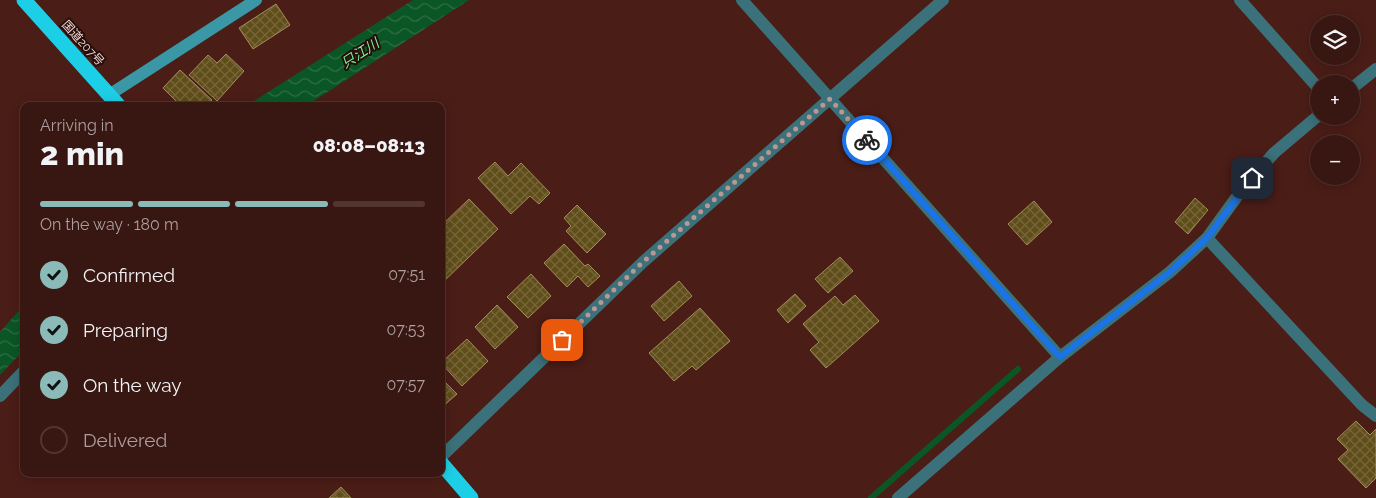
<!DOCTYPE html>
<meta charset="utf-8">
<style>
body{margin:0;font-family:Raleway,"Noto Sans JP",sans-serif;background:#3f1f1a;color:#f1f3f6;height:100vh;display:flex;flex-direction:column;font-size:19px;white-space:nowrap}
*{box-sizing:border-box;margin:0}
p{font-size:16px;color:#ab9f9f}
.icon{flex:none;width:28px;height:28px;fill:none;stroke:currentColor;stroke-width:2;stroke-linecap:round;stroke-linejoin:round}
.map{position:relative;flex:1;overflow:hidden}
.side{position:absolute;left:20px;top:102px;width:425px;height:375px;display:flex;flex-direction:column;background:#381611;border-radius:10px;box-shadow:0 2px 12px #0003,0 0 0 1px #523531}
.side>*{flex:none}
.buttons{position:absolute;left:1310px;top:15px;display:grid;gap:10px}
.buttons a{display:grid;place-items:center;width:50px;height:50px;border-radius:50%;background:#381611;box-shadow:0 2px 12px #0003,0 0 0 1px #523531;font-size:25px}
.pin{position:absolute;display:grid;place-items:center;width:42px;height:42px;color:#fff;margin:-21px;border-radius:10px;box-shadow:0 2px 8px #0006}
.courier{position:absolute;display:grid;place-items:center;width:50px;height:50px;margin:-25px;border:4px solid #1a73e8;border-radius:50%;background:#fff;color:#222;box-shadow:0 1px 6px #0007}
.overview em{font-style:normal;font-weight:800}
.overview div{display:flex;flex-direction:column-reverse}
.overview{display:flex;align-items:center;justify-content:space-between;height:85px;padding:0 20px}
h1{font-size:32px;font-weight:800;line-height:38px}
.bar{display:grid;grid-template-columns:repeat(4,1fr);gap:8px 5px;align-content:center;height:60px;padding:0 20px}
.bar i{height:6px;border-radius:4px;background:#523531}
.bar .selected{background:#8bbbb9}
.bar p{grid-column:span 4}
ol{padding:0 20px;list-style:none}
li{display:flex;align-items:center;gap:15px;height:55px}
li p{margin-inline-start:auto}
li .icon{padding:5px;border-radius:50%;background:#8bbbb9;color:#111;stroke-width:4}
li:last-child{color:#ab9f9f}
li i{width:28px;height:28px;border:2px solid #523531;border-radius:50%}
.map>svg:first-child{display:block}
.water{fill:url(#water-waves)}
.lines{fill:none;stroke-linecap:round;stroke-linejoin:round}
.stream{stroke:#0b5625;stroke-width:6}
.building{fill:url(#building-cross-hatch);stroke:#a18e5b}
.street{stroke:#3b717a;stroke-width:12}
.secondary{stroke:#3997a6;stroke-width:12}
.highway{stroke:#1dcfe6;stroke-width:15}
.done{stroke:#bc9792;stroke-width:5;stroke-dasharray:0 9}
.route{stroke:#1a73e8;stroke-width:6}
.labels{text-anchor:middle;stroke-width:4;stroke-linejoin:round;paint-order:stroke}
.street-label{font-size:12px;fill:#f9d9d4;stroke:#230f0c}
.water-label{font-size:14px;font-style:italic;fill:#7ff198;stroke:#230f0c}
</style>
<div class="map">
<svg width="1376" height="498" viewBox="0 0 1376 498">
<defs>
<pattern id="water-waves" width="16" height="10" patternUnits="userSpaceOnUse" patternTransform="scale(1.25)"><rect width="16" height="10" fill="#0b5625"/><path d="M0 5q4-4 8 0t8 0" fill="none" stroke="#2f6e44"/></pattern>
<pattern id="building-cross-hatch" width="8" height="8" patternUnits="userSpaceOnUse" patternTransform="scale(1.25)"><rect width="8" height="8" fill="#5f4d1a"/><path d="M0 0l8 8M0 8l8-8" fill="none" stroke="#77663a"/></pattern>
</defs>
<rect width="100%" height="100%" fill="#4b1d17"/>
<g class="water">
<path d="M413,0H469L306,106H246Z"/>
<path d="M24,305V350L0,375V332Z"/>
</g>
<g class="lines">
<path class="stream" d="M871,498L1018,369"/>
</g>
<g class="building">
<path d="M276,4L290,25L253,49L239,28Z"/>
<path d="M226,54L244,71L217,101L189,75L208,55L217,63Z"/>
<path d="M180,70L212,100L206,106H181L163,88Z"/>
<path d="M495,162L508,176L521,163L550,193L539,204L530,196L511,214L478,178Z"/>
<path d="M1195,198L1208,210L1188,234L1175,222Z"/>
<path d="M469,199L498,229L441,284V226Z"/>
<path d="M1034,201L1052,222L1027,245L1008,224Z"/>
<path d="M577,205L606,234L587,253L566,231L571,226L564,218Z"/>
<path d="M564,244L585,266L588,264L600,276L588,287L578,276L567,287L544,263Z"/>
<path d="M840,257L853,271L828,293L815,279Z"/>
<path d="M531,274L551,296L528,318L507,297Z"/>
<path d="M679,281L692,296L664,321L651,306Z"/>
<path d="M795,294L806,306L788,323L777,310Z"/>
<path d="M855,295L879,321L826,368L810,350L819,342L803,324L835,296L843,305Z"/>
<path d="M497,305L518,327L495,349L475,327Z"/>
<path d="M700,308L730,341L696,370L692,366L674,381L649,353Z"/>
<path d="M467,339L488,361L462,386L441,363Z"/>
<path d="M441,378L457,394L441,408Z"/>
<path d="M1356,421L1370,435L1376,429V478L1366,488L1338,459L1348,450L1337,439Z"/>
<path d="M341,487L351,498H329Z"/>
</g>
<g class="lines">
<g class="street">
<path d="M742,0L1060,357"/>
<path d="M1240,0L1319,89"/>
<path d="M1351,89L1376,69"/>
<path d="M1207,238L1362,405L1376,416"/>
<path d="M0,396L24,371"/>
<path d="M441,457L643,262L943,0"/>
<path d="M898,498L1060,357L1170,272L1207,238L1241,191L1274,153L1319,115"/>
</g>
<path class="secondary" d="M109,95L256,0"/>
<g class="highway">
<path d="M24,0L119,106"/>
<path d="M441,463L471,498"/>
</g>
</g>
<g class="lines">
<path class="done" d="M562,340L643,262L830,99L867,140"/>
<path class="route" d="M867,140L1060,357L1170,272L1207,238L1252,178"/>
</g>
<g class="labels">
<g class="street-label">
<text transform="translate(83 43) rotate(48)" y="4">国道207号</text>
</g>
<g class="water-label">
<text transform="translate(360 53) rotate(-33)" y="5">只江川</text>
</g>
</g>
</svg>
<div class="buttons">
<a><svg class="icon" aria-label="layers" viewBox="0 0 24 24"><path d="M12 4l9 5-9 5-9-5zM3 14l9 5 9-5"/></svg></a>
<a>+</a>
<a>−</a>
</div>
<div class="pin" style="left:562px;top:340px;background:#ea580c"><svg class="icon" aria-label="bag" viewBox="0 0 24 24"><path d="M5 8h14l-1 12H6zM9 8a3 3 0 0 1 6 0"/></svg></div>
<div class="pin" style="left:1252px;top:178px;background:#1f2937"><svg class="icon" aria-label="home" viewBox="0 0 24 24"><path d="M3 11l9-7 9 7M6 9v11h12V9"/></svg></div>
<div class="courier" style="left:867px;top:140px"><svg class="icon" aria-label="bike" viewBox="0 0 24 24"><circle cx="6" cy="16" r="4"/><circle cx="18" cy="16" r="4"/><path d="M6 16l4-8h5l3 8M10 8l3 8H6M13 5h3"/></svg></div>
<section class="side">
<div class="overview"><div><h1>2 min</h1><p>Arriving in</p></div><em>08:08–08:13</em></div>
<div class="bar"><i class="selected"></i><i class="selected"></i><i class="selected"></i><i></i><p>On the way · 180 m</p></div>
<ol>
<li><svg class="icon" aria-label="check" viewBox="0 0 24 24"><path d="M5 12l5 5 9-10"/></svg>Confirmed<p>07:51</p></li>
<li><svg class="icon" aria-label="check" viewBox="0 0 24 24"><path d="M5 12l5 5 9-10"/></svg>Preparing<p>07:53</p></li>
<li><svg class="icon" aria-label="check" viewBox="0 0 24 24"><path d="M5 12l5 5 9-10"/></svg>On the way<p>07:57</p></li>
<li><i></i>Delivered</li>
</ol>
</section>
</div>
